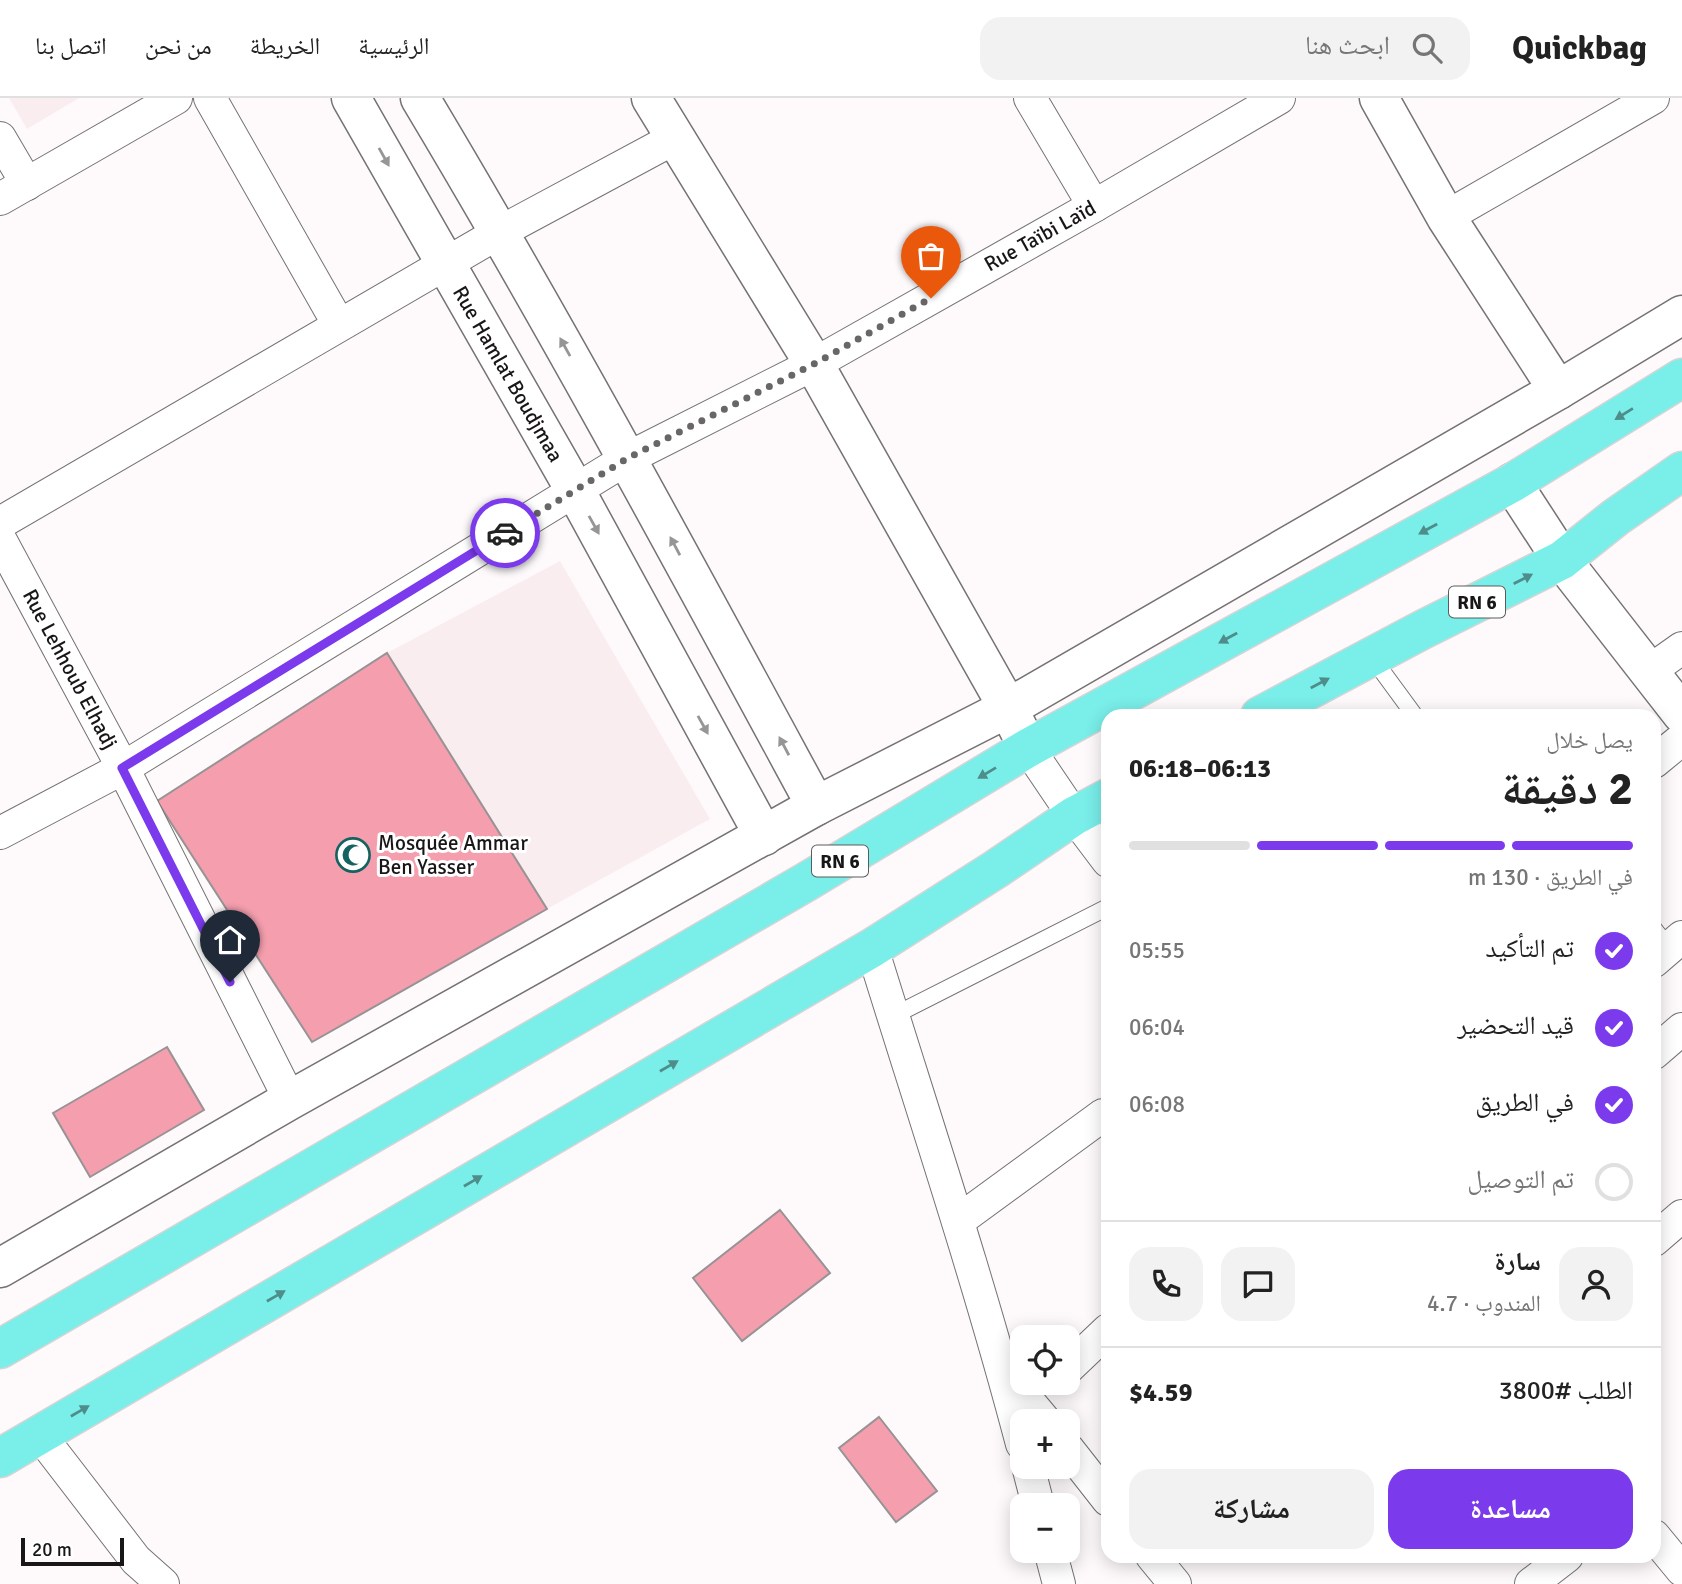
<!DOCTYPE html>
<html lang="ar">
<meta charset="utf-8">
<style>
body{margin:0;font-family:Signika,"Noto Naskh Arabic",sans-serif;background:#f2f2f2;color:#222;direction:rtl;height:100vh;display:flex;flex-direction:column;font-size:26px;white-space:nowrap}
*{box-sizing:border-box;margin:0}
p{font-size:23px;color:#767676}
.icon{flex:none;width:38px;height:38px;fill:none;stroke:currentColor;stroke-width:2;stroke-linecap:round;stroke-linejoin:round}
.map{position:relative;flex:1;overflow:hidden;direction:ltr}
.details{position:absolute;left:1101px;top:611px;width:560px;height:854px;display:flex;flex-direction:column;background:#fff;border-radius:21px;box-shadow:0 4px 18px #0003;direction:rtl}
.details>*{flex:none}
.fabs{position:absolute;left:1010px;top:1227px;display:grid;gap:14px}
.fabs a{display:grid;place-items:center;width:70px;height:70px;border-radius:14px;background:#fff;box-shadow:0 4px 18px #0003;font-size:35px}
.scale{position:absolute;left:21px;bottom:18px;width:103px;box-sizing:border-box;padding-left:7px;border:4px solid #181616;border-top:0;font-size:19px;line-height:24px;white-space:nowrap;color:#181616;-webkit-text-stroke:5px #fff;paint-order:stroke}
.pin{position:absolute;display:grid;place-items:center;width:60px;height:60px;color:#fff;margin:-72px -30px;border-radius:50% 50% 50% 0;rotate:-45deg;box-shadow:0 0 7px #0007}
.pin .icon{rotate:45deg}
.courier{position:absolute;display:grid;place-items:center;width:70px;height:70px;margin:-35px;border:5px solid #7c3aed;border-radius:50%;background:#fff;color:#222;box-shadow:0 2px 9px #0007}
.summary em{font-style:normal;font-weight:800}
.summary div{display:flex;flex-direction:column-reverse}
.summary{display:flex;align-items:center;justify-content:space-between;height:119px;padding:0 28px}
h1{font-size:46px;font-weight:800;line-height:52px}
.bar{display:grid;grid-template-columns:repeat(4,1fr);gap:10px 7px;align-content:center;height:84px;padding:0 28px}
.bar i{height:9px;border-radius:5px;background:#e0e0e0}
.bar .current{background:#7c3aed}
.bar p{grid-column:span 4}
.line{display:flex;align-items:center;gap:18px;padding:0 28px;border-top:2px solid #e0e0e0}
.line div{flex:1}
.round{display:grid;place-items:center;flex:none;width:74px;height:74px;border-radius:21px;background:#f2f2f2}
ol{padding:0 28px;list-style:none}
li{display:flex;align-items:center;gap:21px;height:77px}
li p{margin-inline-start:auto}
li .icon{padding:7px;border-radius:50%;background:#7c3aed;color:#fff;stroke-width:4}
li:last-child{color:#767676}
li i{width:38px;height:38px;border:4px solid #e0e0e0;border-radius:50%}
.button{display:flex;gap:14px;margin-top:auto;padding:14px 28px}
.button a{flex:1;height:80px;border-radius:21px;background:#7c3aed;color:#fff;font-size:28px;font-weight:800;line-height:80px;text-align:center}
.button a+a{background:#f2f2f2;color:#222}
header{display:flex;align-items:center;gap:42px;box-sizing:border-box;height:98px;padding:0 35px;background:#fff;border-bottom:2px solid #e0e0e0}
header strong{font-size:33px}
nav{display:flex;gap:38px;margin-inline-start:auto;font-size:24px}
.search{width:490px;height:63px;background:#f2f2f2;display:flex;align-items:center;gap:18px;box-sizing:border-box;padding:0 24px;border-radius:21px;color:#767676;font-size:26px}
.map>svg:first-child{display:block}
.built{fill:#faedef}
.building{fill:#f49eae;stroke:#979394;stroke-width:2}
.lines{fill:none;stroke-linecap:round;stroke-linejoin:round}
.service-casing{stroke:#757272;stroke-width:18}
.minor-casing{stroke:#757272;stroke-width:34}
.tertiary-casing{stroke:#757272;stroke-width:41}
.primary-casing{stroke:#d5d5d5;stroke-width:41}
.service{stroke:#fff;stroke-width:16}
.minor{stroke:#fff;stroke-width:32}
.tertiary{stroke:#fff;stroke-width:38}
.primary{stroke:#7aeee9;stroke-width:38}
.oneway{fill:#979696}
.oneway2{fill:#4e8d8a}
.done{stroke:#686666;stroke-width:7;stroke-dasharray:0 12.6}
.route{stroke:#7c3aed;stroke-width:9}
.labels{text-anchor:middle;stroke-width:6;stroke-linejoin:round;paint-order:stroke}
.shield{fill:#fff;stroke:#5d5c5c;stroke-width:2}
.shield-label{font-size:19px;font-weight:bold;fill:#181616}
.street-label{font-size:21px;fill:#181616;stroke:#fff}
.poi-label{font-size:21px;fill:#181616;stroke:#fff;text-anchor:start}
</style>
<header>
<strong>Quickbag</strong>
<div class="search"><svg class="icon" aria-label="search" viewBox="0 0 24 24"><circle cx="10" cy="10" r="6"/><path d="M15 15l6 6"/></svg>ابحث هنا</div>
<nav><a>الرئيسية</a><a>الخريطة</a><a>من نحن</a><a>اتصل بنا</a></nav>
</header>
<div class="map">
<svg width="1682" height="1486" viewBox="0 0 1682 1486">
<rect width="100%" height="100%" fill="#fefafb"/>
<g class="built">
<path d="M9,0H79L27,31Z"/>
<path d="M560,463L710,721L547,811L387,555Z"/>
</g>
<g class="building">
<path d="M387,555L547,811L312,944L157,703Z"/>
<path d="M167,949L204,1012L90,1079L53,1015Z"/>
<path d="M780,1112L830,1175L742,1243L693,1180Z"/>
<path d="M879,1319L937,1393L896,1424L839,1350Z"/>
</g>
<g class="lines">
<g class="service-casing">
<g id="service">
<path d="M1371,558L1415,618"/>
<path d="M1654,831L1669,850"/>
<path d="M893,918L1108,809"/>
</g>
</g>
<g class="minor-casing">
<g id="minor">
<path d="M210,0L339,227"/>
<path d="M1030,0L1094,108"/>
<path d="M0,40L27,86"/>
<path d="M0,101L176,0"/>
<path d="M1446,119L1653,0"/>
<path d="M0,425L500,134L675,40"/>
<path d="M0,441L123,670L290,1002"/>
<path d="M1648,574L1682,550"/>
<path d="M1028,650L1074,718L1108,763"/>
<path d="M1654,664L1682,641"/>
<path d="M0,735L123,670L628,360L814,266L1094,108L1279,0"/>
<path d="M872,850C923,1015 978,1179 1022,1346"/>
<path d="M1654,863L1682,839"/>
<path d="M1654,955L1682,931"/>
<path d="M958,1123L1103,1017L1108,1018"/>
<path d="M1654,1142L1682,1118"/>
<path d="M1068,1270L1108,1232"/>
<path d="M1008,1279L1045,1323"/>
<path d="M39,1336L136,1462L163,1486"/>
<path d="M1068,1351L1108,1402"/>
<path d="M1028,1368L1038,1407"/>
<path d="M1654,1438L1682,1472"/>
<path d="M1050,1452L1059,1486"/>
<path d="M1152,1458L1175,1486"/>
<path d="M1531,1486L1567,1458"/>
</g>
</g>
<g class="tertiary-casing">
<g id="tertiary">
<path d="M351,0L575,392L764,738"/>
<path d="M420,0C559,232 687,470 816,708"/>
<path d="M651,0L814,266L1008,610L1558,292L1682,217"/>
<path d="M1379,0L1446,119L1558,292"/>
<path d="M1512,385L1562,462L1682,616"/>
<path d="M0,1170L290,1002L816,708L1008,610L1019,632"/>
</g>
</g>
<g class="primary-casing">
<g id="primary">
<path d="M1260,618L1422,532L1562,462L1616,419L1682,373"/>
<path d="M0,1251L806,784L1028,650L1512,385L1682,280"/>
<path d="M0,1360L872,850L996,771L1074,718L1108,700"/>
</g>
</g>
<use href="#service" class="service"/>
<use href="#minor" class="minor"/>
<use href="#tertiary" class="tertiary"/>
<use href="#primary" class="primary"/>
</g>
<defs><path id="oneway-solid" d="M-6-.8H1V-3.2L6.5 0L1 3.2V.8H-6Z" transform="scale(1.75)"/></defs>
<g class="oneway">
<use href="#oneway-solid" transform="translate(384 59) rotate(61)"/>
<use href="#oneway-solid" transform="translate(565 249) rotate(-119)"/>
<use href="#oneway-solid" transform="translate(594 427) rotate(61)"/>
<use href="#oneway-solid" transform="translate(675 448) rotate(-118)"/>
<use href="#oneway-solid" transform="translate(703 627) rotate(61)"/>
<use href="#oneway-solid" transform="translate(784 648) rotate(-118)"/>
</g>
<g class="oneway2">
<use href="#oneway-solid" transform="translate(1624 316) rotate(148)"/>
<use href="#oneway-solid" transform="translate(1428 431) rotate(151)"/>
<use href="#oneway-solid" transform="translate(1523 481) rotate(-27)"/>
<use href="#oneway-solid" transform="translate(1228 540) rotate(151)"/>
<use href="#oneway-solid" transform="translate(1320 585) rotate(-28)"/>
<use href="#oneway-solid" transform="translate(987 675) rotate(149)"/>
<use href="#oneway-solid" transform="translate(669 968) rotate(-30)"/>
<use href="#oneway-solid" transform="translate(473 1083) rotate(-30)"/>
<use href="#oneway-solid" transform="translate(276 1198) rotate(-30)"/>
<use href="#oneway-solid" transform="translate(80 1313) rotate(-30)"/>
</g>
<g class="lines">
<path class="done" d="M505,435L628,360L814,266L931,200"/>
<path class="route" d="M230,884L122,670L505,435"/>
</g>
<defs>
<g id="mosque-ring" transform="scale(1.75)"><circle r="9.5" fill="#fff" stroke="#146360" stroke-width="1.5"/><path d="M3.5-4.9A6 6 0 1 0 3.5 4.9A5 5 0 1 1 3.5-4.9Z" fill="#146360"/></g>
</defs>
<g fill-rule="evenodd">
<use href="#mosque-ring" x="353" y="757"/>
</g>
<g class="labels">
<g class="shield">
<rect x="1449" y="488.5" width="56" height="31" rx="5"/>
<rect x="812" y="747.5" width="56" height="31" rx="5"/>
</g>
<g class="shield-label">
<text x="1477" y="511">RN 6</text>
<text x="840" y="770">RN 6</text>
</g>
<g class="street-label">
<text transform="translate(1040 138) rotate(-29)" y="7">Rue Taïbi Laïd</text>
<text transform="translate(508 276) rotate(60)" y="7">Rue Hamlat Boudjmaa</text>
<text transform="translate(70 571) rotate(62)" y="7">Rue Lehhoub Elhadj</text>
</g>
<g class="poi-label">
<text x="378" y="752">Mosquée Ammar<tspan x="378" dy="24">Ben Yasser</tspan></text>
</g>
</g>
</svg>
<div class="fabs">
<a><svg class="icon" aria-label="locate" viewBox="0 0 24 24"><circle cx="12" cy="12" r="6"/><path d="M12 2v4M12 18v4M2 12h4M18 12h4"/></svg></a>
<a>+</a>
<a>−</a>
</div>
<div class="scale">20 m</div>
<div class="pin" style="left:931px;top:200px;background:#ea580c"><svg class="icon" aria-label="bag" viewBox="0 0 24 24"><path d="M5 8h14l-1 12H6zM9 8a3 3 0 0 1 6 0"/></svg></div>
<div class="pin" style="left:230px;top:884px;background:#1f2937"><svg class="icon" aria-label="home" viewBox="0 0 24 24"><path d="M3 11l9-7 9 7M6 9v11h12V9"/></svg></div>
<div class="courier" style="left:505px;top:435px"><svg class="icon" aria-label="car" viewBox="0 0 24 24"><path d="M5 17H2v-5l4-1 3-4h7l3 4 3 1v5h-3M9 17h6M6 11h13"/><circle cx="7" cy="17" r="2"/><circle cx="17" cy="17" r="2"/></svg></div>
<section class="details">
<div class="summary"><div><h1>2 دقيقة</h1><p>يصل خلال</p></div><em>06:13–06:18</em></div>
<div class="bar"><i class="current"></i><i class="current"></i><i class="current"></i><i></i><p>في الطريق · 130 m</p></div>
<ol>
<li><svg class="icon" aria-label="check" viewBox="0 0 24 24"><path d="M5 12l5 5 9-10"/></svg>تم التأكيد<p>05:55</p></li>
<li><svg class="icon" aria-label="check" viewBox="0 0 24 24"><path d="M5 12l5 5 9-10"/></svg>قيد التحضير<p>06:04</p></li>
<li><svg class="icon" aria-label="check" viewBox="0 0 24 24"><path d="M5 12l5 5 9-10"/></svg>في الطريق<p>06:08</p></li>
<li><i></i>تم التوصيل</li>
</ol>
<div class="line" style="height:126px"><a class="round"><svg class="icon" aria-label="person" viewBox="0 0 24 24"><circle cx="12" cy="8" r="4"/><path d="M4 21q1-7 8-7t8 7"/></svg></a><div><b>سارة</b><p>المندوب · 4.7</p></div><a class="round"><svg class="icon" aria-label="chat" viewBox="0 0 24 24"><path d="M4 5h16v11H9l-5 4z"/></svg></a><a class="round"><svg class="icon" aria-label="phone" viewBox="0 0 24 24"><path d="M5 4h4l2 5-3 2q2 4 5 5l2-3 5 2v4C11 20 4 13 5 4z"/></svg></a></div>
<div class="line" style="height:91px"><div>الطلب #3800</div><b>$4.59</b></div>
<div class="button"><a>مساعدة</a><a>مشاركة</a></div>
</section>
</div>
